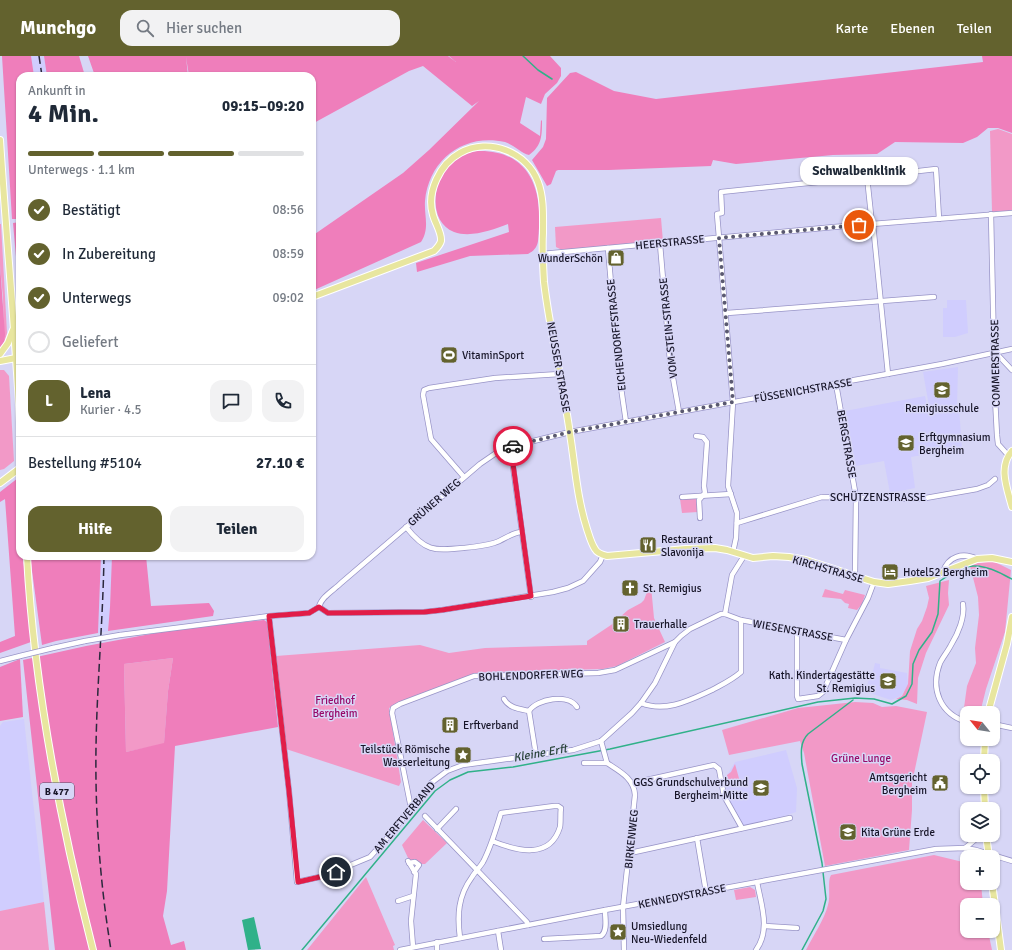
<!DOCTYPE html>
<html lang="de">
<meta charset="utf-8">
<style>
body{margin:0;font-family:Signika,sans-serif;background:#f2f2f3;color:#1f2937;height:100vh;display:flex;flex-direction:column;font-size:15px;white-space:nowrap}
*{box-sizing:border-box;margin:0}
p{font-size:13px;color:#747a83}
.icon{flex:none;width:22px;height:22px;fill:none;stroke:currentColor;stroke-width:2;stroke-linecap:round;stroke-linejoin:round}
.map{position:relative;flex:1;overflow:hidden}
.drawer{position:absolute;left:16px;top:16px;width:300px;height:488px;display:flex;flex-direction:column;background:#fff;border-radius:12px;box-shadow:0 1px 3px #0004}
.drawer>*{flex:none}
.needle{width:26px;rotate:300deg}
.tools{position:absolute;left:960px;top:650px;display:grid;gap:8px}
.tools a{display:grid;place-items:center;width:40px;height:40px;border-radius:8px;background:#fff;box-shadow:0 1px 3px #0004;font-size:20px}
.pin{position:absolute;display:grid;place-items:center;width:34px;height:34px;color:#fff;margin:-17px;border:2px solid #fff;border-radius:50%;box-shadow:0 1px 4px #0007}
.courier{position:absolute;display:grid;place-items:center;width:40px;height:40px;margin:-20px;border:3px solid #e11d48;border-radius:50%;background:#fff;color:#222;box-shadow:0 1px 5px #0007}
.bubble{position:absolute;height:28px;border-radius:12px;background:#fff;box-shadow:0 1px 3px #0004;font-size:13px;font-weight:700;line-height:28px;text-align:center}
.summary em{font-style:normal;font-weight:700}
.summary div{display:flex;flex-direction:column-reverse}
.summary{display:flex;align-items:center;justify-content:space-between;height:68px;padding:0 12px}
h1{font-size:26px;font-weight:700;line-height:30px}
.bar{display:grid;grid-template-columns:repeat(4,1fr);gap:6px 4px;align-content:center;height:48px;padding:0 12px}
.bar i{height:5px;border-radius:3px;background:#e0e1e3}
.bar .on{background:#63622e}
.bar p{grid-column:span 4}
.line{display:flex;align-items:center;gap:10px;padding:0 12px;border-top:1px solid #e0e1e3}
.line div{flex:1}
.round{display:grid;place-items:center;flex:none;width:42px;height:42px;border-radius:12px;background:#f2f2f3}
ol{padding:0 12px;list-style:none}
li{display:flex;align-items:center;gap:12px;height:44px}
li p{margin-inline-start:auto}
li .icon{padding:4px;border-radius:50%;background:#63622e;color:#fff;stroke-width:4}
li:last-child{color:#747a83}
li i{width:22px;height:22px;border:2px solid #e0e1e3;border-radius:50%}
.button{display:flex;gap:8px;margin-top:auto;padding:8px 12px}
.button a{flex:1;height:46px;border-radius:12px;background:#63622e;color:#fff;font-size:16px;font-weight:700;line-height:46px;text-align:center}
.button a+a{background:#f2f2f3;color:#1f2937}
header{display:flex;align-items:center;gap:24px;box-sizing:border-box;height:56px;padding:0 20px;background:#63622e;color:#fff}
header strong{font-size:19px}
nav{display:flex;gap:22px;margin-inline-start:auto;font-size:14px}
.search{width:280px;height:36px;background:#f2f2f3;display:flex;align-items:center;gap:10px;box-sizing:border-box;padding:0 14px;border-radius:12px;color:#747a83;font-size:15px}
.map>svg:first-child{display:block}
.built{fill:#d0cdfe}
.green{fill:#f299c7}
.forest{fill:#ef7ebb;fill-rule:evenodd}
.water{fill:#30b189}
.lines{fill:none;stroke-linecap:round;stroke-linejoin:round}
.stream{stroke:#30b189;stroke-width:1.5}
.minor-casing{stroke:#9894c7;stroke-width:6}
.major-casing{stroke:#fff;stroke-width:8}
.minor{stroke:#fff;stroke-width:4.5}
.major{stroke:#e8e69f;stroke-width:6}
.rail{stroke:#2b293d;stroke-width:1.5;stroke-dasharray:8 4;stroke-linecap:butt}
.minor-bridge-casing{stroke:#9894c7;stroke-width:6;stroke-linecap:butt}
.minor-bridge{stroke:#fff;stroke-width:4.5}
.done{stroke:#5a5970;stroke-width:4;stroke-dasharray:0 7.2}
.route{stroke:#e11d48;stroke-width:5}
.labels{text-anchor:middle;stroke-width:3;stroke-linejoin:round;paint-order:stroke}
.shield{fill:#d7d6f6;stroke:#514f66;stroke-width:1}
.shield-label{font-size:10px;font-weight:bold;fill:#171528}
.street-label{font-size:11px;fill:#171528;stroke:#d7d6f6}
.poi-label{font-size:11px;fill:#171528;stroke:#d7d6f6;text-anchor:start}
.park-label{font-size:11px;fill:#970868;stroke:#d7d6f6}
.water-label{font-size:12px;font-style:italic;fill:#284238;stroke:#d7d6f6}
</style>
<header>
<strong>Munchgo</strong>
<div class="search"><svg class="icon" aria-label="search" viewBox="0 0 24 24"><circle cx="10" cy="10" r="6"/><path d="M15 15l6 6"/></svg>Hier suchen</div>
<nav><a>Karte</a><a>Ebenen</a><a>Teilen</a></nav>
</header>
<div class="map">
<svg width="1012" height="894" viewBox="0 0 1012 894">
<rect width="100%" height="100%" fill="#d7d6f6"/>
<g class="built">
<path d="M31,0H44L47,20H34Z"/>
<path d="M947,244H966L968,277L955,281H943V252H947Z"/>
<path d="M958,311L957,351L930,356L923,316Z"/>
<path d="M925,340L929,358L959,352L962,392L911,401L915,432L890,437L884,405L856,410L845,355Z"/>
<path d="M101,500H112L110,551L108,575L98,577Z"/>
<path d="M875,607L880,608V612L907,617L908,629L901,640L891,644L867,636L868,631H867L869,622L872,619Z"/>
<path d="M24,663L44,846L0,855V670L3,666Z"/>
<path d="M786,694L797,732L796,756L769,765L743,770L727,741L725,731L729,730L727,719L735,706Z"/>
</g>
<g class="green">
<path d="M998,73L1012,78V155L992,156L990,75Z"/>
<path d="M661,162L663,186L562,194L556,191L555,171Z"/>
<path d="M0,168H1L7,277L4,288L0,294L4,286L3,242L0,209Z"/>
<path d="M0,314H4L9,320L14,405L4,413L0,414Z"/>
<path d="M696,442L698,456L682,457L680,443Z"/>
<path d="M993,505L1011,514L1005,576L986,633L980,657H967V660L963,659L967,630L976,607L975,592L979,559L978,541L970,510L977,507Z"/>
<path d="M949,524L948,537L949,549L926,597L918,622L917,648L907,644L896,643L902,640L908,628L910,595L917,573L922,565L927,551L929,542L926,530Z"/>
<path d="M651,530L654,562L665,586L617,610L603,613L488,616L477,617L389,652L401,726L399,730L286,693L276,600L420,589L449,597L485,592L587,589V585L611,569L628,554L641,547L644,544L647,536Z"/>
<path d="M825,533L843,538L845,534L865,539L862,548L857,554L848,552L849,548L845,547L841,543L822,541Z"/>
<path d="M173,602L168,635L164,688L126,696L124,608Z"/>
<path d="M855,646L873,647L882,651L896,650L927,656L912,727V754L909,794L825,810L804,697L800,685L729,699L722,674L798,652Z"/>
<path d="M735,708L740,726L729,728L727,719L731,716Z"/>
<path d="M423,764L447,787L425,808H421L417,805L409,804L402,789Z"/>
<path d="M934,799L967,807V827H981L983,849H967V875H988L992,894H806C813,880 824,864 828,849C831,840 827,825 831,819Z"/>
<path d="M366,821L395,889L393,890L394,894H307Z"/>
<path d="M750,831L755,834L756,841L736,844L734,834Z"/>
<path d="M44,846L49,894H0V855Z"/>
</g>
<g class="forest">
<path d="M2,0H31L34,20H20V163H12Z"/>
<path d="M44,0H79L85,20H47Z"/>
<path d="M88,0H448L456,6L449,0H550L561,12V20L557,27L545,38L541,48L526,41L520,67L540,80L541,64L542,65C542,79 542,90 529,99C521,97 514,89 505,86C464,77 429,103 425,145C424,159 430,173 421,186L312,235V180L403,117L429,94L479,45L472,50L423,10L409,15L312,68V20H189L186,1L188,20H95Z"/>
<path d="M982,0H1012V77L998,72H988L977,81L963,87L895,86L877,98L833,99L736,108L713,104L711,110L609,114H558L556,115L551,128L547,130L532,104L543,91L546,83L547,42L570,17L576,16L614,35L656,43L983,6Z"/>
<path d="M476,95C526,93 542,128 539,172C538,184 540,192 528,198L470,200L417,216L416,207L509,176L508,168C492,174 471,182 454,176C429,166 432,129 447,112C455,103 464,97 476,95Z"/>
<path d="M20,166V245L13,167Z"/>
<path d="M0,209L5,279L4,286L0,293Z"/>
<path d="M18,422L20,456V500H23L31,586L0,597V586L15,580L5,443L0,446V436Z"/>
<path d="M30,500H101L98,577L56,585L42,589Z"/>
<path d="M112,500H146L151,550L209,547L214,555L213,560L108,575L110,551Z"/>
<path d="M264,564L267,566L278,671L175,690L167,835L163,860L171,889L184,885L186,894H55L23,604L86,590L172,574ZM173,602L168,635L164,687L126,696L124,608Z"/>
<path d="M20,603L23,661L0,665V611Z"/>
</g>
<path class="water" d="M254,861L261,893L248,894L242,864Z"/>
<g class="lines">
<g class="stream">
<path d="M523,0L538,14L552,23"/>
<path d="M302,894L435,735L450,724L468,716L513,711L610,693L818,646L855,642L874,643L892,648L906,640L912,628L913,608L919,594L932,576L938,558L940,525C961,510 973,505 998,516C1003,518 1007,521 1012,523"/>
<path d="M802,894L823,855L826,843L822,807L802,708C801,697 800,686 808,678L853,644"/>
</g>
<g class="minor-casing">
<g id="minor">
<path d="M867,121L936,113L939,163"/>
<path d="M991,158L995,342L997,379L998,388L1008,399"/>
<path d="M873,168L888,318"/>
<path d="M660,188L670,305L679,356"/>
<path d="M608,192L618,311L626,366"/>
<path d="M542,198L834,171L1012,157"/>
<path d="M727,257L934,241"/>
<path d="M995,296L1012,314"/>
<path d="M836,328L856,441L855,520"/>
<path d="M696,380L703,381L707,386L704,430L705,437L699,444L700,462"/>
<path d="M509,391L511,396L531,541"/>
<path d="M464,421L431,383L423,339L424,334L429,332L495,322L560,318"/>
<path d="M682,441L731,438"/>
<path d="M737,467L822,441L920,443L977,433L988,429L995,423"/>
<path d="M406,471C425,495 433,495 463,492C473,491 484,490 494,487C504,484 512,476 522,476"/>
<path d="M733,496L736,482L737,457L728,430L733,346L717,158L722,157L721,136L867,121L872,168"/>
<path d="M943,516C948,500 963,496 977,503"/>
<path d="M963,548C965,561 958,578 951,589C948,595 943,601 940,607C930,633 940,658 967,666"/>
<path d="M319,551C321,541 334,534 341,527L480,408L499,395L509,391L570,376L942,308L1012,293"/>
<path d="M319,551L328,557L424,556L442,554L553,536L568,532L583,525L600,506L603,499"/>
<path d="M725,558L732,519L744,500"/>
<path d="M269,560L289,735L297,826L324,820L370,801L389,780L431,727L447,715L463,709L573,694L601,685L632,657L641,647L655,627L675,586L681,580L690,573L721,558H725L741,564L846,584"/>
<path d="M797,575V640L798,643L818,640L823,636L846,584L868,542L874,526"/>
<path d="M120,579L269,560L309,557L319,551"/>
<path d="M53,592L85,585"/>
<path d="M0,605L20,600"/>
<path d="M504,643C509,652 519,653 529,655L536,699"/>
<path d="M641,647C666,657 690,644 712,634C723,628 732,624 741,616V564"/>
<path d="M529,655C537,643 568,637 577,651"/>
<path d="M993,668L1012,672"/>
<path d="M601,685L607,707C619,715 634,722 635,739L623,851L624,894"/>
<path d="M584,707H607"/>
<path d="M633,727L714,709L719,713L724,740L742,772"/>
<path d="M411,752L392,657L393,652L400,648L474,620L598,617L615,614L675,586"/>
<path d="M425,760L527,866L528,869"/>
<path d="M437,773L456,753"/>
<path d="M697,782L706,836"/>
<path d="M965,792L976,783L978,779"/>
<path d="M630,797L790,762"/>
<path d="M408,805L416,818L411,865L413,891"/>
<path d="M409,807L415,806L419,809L414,816"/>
<path d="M398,845L413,840"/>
<path d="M765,870L797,872"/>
<path d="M498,875L501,894"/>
<path d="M460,882C457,859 458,840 472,821C475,816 480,811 483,806C491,791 496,773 501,757L554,750H558L561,752C560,758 561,765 560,771C550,804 517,795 492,785"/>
<path d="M544,883L601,880C608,875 605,862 605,854"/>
<path d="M437,886V894"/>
<path d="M400,894L605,854L936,793L965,792L976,794L1012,805"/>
<path d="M756,894C771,874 761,848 757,826"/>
</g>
</g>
<g class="major-casing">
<g id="major">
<path d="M0,84C6,178 15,272 20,366"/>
<path d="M312,241L434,195C437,192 440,189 441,185C442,177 435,167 433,159C426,136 440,108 460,97C489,81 527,96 538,126C544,142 543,160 543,177C542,193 543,209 544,226C550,277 563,327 570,378C575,410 577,442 587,473C589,479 591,487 595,493C597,497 603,499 607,500L686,493L715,492L727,494L753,502L773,500L789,501L806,504L874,526L888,528L910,525L928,522L977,503L992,502L1012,506"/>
<path d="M0,298L8,287L13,274"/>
<path d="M0,305L16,302"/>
<path d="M1012,395C998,411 1007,432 1012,451"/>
<path d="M0,427L20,412"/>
<path d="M27,500C34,633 60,765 93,894"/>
<path d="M988,657L1007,588L1012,561"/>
<path d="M984,705L985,683"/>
<path d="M984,731L985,753"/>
<path d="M986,779L989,801"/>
<path d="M992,827L1001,894"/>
</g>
</g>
<use href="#minor" class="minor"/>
<use href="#major" class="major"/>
<g class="rail">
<path d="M39,0L42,20"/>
<path d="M104,500C103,564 97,627 96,691C95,759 100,827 111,894"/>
</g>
<g class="minor-bridge-casing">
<g id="minor-bridge">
<path d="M85,585L120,579"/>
<path d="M20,600L53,592"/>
</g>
</g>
<use href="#minor-bridge" class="minor-bridge"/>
</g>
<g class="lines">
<path class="done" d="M513,390L570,376L733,346L719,182L859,169"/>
<path class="route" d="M336,816L324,820L298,826L289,735L269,560L309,557L319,551L328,557L424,556L442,554L531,540L513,408L511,396L508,391L513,390"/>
</g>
<defs>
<g id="shop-square" transform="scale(0.9)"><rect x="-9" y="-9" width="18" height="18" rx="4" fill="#63622e" stroke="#d7d6f6"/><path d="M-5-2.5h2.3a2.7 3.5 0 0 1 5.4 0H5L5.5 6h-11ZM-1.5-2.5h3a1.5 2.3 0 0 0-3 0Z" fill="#fff"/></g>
<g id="stadium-square" transform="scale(0.9)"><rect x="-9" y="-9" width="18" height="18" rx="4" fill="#63622e" stroke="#d7d6f6"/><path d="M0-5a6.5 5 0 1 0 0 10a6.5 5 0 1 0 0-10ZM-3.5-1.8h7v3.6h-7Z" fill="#fff"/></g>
<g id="school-square" transform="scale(0.9)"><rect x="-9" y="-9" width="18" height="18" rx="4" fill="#63622e" stroke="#d7d6f6"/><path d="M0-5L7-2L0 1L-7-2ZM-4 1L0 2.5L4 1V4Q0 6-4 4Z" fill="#fff"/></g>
<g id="restaurant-square" transform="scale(0.9)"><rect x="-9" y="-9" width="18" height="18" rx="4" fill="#63622e" stroke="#d7d6f6"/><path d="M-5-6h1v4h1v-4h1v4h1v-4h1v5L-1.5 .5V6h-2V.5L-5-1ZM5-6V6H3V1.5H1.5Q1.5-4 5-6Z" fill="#fff"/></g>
<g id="hotel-square" transform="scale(0.9)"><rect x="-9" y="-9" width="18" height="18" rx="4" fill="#63622e" stroke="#d7d6f6"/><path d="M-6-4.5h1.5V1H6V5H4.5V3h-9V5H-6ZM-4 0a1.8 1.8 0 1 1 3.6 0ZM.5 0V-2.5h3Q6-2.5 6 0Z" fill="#fff"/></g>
<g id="church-square" transform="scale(0.9)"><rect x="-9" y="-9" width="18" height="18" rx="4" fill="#63622e" stroke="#d7d6f6"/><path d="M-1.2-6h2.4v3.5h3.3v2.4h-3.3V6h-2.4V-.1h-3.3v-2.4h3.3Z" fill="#fff"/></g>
<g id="building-square" transform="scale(0.9)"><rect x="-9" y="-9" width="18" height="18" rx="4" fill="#63622e" stroke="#d7d6f6"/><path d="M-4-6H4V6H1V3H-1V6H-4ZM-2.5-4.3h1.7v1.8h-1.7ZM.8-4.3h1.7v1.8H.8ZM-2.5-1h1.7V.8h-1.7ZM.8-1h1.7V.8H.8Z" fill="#fff"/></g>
<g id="sight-square" transform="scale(0.9)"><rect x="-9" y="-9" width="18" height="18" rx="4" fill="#63622e" stroke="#d7d6f6"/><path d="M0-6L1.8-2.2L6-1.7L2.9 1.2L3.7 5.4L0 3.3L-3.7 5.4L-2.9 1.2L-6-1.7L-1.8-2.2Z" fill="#fff"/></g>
<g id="civic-square" transform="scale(0.9)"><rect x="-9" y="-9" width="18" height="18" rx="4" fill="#63622e" stroke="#d7d6f6"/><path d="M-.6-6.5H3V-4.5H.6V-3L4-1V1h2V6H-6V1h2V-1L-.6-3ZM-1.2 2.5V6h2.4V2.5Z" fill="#fff"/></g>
</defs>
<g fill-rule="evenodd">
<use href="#shop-square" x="616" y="202"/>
<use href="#stadium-square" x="449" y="299"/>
<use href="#school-square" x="942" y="334"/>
<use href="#school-square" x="906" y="387"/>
<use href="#restaurant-square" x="648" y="489"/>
<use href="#hotel-square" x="890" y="516"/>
<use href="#church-square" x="630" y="532"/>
<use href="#building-square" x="621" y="568"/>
<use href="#school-square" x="888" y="625"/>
<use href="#building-square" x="450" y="669"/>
<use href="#sight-square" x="463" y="699"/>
<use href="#civic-square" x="940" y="727"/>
<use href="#school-square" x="761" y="732"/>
<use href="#school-square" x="848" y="776"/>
<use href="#sight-square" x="618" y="876"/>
</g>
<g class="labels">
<rect class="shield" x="40" y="727" width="34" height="16" rx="3"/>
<g class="shield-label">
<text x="57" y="739">B 477</text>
</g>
<g class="street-label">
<text transform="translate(670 186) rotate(-6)" y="4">HEERSTRASSE</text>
<text transform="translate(668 272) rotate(-96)" y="4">VOM-STEIN-STRASSE</text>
<text transform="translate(616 279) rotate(-96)" y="4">EICHENDORFFSTRASSE</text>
<text transform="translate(995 307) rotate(-91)" y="4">COMMERSTRASSE</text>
<text transform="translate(559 311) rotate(80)" y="4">NEUSSER STRASSE</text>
<text transform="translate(803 334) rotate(-10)" y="4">FÜSSENICHSTRASSE</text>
<text transform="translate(847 388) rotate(80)" y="4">BERGSTRASSE</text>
<text x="878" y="445">SCHÜTZENSTRASSE</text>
<text transform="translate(434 446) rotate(-41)" y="4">GRÜNER WEG</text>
<text transform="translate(828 513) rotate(16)" y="4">KIRCHSTRASSE</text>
<text transform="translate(793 574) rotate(10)" y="4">WIESENSTRASSE</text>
<text transform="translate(531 619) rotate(-2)" y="4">BOHLENDORFER WEG</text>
<text transform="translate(404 761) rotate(-50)" y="4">AM ERFTVERBAND</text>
<text transform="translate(631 783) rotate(-84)" y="4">BIRKENWEG</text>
<text transform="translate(682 840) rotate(-11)" y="4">KENNEDYSTRASSE</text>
</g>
<g class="poi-label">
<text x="603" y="206" text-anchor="end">WunderSchön</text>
<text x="462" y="303">VitaminSport</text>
<text x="942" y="356" text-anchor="middle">Remigiusschule</text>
<text x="919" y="385">Erftgymnasium<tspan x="919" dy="13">Bergheim</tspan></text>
<text x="661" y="487">Restaurant<tspan x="661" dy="13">Slavonija</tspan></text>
<text x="903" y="520">Hotel52 Bergheim</text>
<text x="643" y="536">St. Remigius</text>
<text x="634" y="572">Trauerhalle</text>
<text x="875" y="623" text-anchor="end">Kath. Kindertagestätte<tspan x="875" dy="13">St. Remigius</tspan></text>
<text x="463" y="673">Erftverband</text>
<text x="450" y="697" text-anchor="end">Teilstück Römische<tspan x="450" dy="13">Wasserleitung</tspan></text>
<text x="927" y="725" text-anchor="end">Amtsgericht<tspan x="927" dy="13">Bergheim</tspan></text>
<text x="748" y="730" text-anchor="end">GGS Grundschulverbund<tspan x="748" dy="13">Bergheim-Mitte</tspan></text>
<text x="861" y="780">Kita Grüne Erde</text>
<text x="631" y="874">Umsiedlung<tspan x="631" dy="13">Neu-Wiedenfeld</tspan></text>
</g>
<g class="park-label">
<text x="335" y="648">Friedhof<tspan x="335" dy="13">Bergheim</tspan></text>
<text x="861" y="706">Grüne Lunge</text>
</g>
<g class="water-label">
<text transform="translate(540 697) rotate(-10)" y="4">Kleine Erft</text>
</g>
</g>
</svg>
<div class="tools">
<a><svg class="needle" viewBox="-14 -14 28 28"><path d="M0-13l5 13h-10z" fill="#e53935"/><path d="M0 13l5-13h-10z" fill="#747a83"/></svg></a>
<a><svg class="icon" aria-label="locate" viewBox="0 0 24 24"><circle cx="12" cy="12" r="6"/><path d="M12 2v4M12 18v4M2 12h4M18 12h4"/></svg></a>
<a><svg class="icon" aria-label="layers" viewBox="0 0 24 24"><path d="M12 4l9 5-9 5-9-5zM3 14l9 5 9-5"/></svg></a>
<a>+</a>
<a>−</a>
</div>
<div class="pin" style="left:859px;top:169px;background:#ea580c"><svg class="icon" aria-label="bag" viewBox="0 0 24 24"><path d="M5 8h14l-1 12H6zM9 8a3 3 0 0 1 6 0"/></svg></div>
<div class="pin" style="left:336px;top:816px;background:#1f2937"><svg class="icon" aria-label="home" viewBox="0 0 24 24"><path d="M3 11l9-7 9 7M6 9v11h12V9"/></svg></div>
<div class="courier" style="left:513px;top:390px"><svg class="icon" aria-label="car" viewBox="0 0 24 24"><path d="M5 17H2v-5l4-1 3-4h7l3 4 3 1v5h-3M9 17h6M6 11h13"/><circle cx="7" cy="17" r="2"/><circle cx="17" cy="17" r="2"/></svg></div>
<div class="bubble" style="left:800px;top:101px;width:118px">Schwalbenklinik</div>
<section class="drawer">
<div class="summary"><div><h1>4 Min.</h1><p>Ankunft in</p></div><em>09:15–09:20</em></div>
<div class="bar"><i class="on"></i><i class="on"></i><i class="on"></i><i></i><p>Unterwegs · 1.1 km</p></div>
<ol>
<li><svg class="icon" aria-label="check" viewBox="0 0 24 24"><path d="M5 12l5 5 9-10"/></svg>Bestätigt<p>08:56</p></li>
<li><svg class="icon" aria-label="check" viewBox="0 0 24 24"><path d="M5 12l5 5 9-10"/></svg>In Zubereitung<p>08:59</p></li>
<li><svg class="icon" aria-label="check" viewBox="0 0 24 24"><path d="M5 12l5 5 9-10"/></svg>Unterwegs<p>09:02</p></li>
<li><i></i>Geliefert</li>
</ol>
<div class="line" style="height:72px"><b class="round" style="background:#63622e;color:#fff">L</b><div><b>Lena</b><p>Kurier · 4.5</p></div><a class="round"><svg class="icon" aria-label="chat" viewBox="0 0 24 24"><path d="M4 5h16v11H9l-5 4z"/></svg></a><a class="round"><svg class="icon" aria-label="phone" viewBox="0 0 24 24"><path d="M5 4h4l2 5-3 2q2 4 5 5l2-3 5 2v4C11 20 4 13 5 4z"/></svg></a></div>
<div class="line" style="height:52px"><div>Bestellung #5104</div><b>27.10 €</b></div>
<div class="button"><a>Hilfe</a><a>Teilen</a></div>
</section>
</div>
